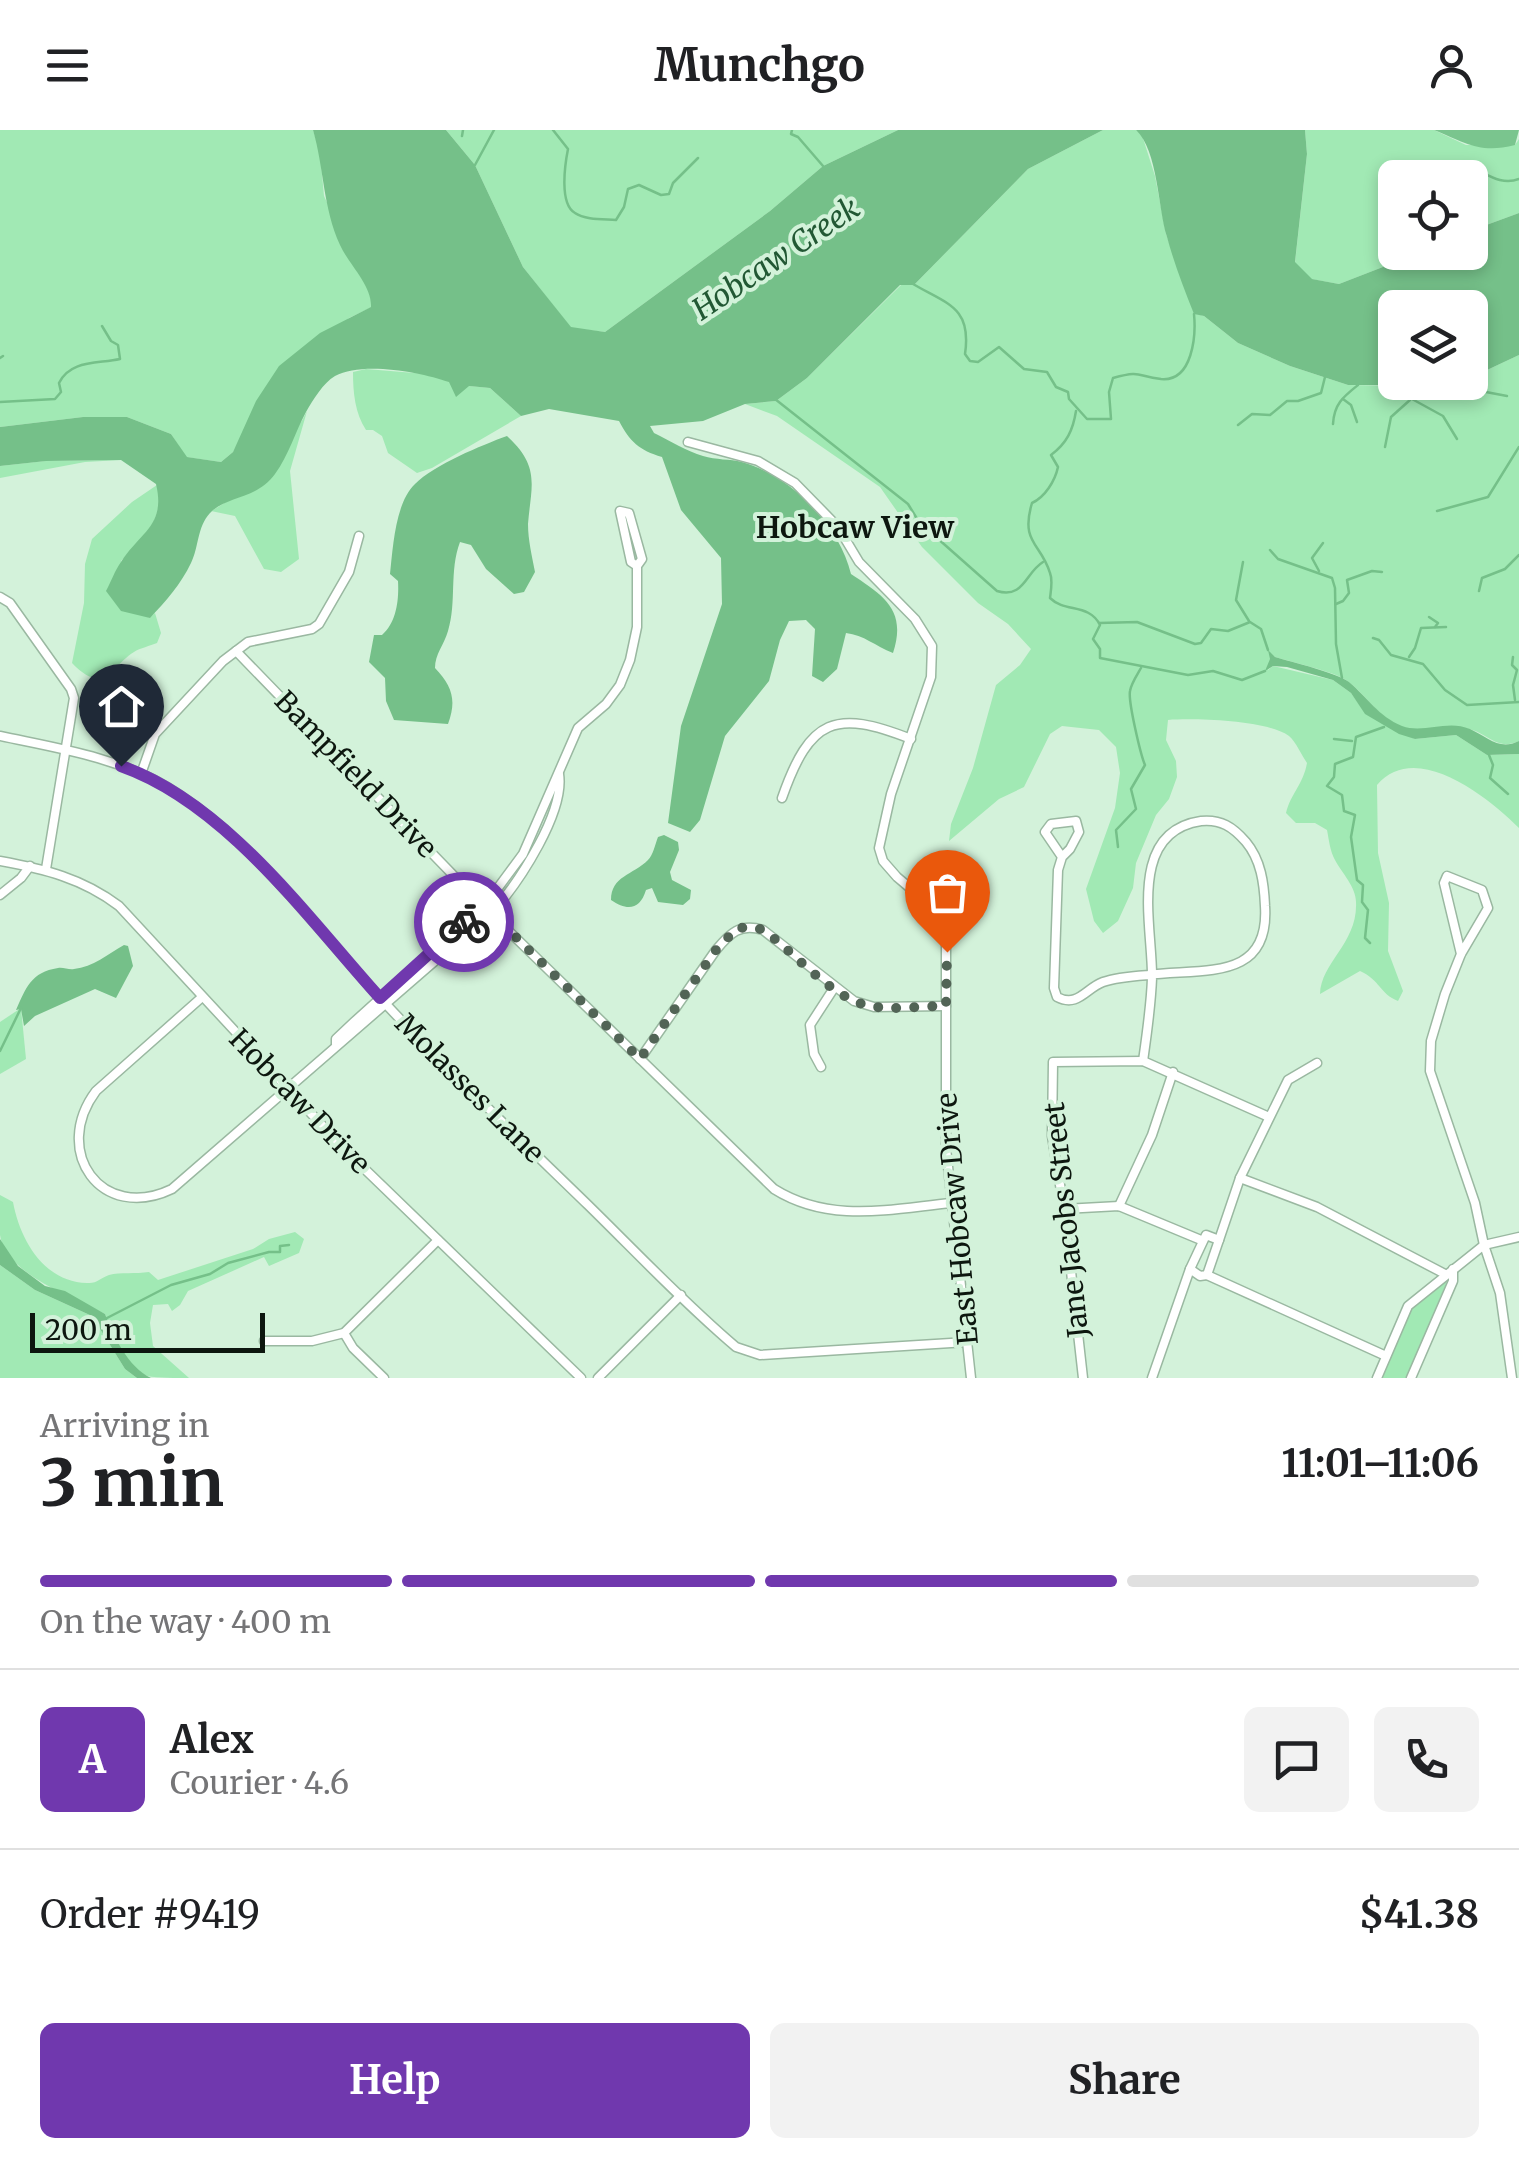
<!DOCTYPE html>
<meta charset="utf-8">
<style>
body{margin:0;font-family:Merriweather,serif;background:#f2f2f2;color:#202124;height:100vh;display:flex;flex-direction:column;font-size:38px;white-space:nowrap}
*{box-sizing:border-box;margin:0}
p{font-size:32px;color:#757577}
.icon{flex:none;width:55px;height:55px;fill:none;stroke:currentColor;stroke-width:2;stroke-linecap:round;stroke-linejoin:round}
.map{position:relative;height:1248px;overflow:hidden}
.sheet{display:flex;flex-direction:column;background:#fff;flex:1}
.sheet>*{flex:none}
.controls{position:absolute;left:1378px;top:30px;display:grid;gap:20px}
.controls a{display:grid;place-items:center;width:110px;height:110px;border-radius:15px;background:#fff;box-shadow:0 5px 15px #0003;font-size:50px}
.scale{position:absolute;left:30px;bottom:25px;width:235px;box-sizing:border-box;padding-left:10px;border:5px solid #0d170f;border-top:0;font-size:28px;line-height:35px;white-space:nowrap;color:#0d170f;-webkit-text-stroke:8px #d3f2da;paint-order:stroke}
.pin{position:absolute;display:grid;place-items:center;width:85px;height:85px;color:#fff;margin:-102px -42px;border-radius:50% 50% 50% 0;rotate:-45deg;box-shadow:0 0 10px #0007}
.pin .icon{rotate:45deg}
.courier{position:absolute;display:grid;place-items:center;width:100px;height:100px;margin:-50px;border:8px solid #7038ae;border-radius:50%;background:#fff;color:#222;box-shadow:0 2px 12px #0007}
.summary em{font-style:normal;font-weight:700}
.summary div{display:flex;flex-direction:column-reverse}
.summary{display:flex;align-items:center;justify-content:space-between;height:170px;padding:0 40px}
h1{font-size:65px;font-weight:700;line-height:75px}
.bar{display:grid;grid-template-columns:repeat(4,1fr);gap:15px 10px;align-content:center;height:120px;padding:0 40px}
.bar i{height:12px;border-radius:8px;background:#e0e0e0}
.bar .selected{background:#7038ae}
.bar p{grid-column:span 4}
.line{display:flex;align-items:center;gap:25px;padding:0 40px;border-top:2px solid #e0e0e0}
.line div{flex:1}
.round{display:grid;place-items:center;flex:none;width:105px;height:105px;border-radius:15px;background:#f2f2f2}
.button{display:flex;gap:20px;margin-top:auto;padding:20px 40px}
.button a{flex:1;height:115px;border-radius:15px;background:#7038ae;color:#fff;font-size:40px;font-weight:700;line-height:115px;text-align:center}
.button a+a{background:#f2f2f2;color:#202124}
header{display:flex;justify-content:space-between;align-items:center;height:130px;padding:0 40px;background:#fff;font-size:45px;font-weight:700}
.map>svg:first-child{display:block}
.green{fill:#a1e9b4}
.forest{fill:#7ac58e}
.water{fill:#75c089}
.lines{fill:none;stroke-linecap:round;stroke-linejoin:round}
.stream{stroke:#75c089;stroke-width:2.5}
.minor-casing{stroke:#9ab8a1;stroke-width:11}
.minor{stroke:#fff;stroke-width:8}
.done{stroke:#526456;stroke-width:10;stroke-dasharray:0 18}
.route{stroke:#7038ae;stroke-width:12}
.labels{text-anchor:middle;stroke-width:8;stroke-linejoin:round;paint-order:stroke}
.street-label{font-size:28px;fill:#0d170f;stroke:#d3f2da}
.water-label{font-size:30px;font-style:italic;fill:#225834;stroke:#d3f2da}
.neighbourhood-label{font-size:30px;font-weight:bold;fill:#0d170f;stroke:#d3f2da}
</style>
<header><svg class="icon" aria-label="menu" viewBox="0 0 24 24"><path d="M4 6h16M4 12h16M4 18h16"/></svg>Munchgo<svg class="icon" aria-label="person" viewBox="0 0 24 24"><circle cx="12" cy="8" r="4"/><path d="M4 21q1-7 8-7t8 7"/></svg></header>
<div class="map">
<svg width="1519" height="1248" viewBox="0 0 1519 1248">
<rect width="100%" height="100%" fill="#d3f2da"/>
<g class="green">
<path d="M0,0H313L320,22L324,66L372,166V177L349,188L241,307L233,322L221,332L186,327L171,304L127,287H83L0,297Z"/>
<path d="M446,0H898L823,36L770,81L605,202L571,198L523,137L475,35Z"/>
<path d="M1103,0H1136L1142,5L1155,46L1166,104L1194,183L1204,186L1238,213L1290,236L1348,255L1416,256L1470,252V248L1519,225V611C1497,621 1489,604 1469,599C1452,595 1432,602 1415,600C1382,596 1370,567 1346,550C1335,542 1288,531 1272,526L1268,540L1273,536L1333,550L1351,563L1366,584L1415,609L1456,605L1487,625L1519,624V698C1489,668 1416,609 1377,655L1378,723L1389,773L1388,821L1403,861L1398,871C1380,864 1380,850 1360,841L1320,864C1321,832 1358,813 1356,772C1356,757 1342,743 1335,730C1330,721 1329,710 1327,700L1315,693H1296L1286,683C1291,663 1303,655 1307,633C1302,626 1296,612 1289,606C1267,590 1194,588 1168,590L1166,610L1176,631L1177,647L1169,669L1156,685L1136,733L1133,758L1118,791L1103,803L1094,791L1086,759L1115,678L1120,643L1116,617L1099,600L1062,596L1050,604L1024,657L999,669L949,711L951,694L973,638L996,555L1020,535L1031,519L1008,494L978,473L922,417L880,357L777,286L745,274L776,271L807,248L901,155H914L1028,39Z"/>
<path d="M1305,0H1434L1466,15H1515L1519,9V83L1470,101V48H1395V122L1419,123L1339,154L1311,149L1295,133L1307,24Z"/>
<path d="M366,239L427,244L469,256L490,258L521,286L432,338L417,343L388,323L382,306L373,300H366C355,283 353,263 353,242Z"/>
<path d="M307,281L290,341L299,429L281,442L264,439L235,386L211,381C247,362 290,317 307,281Z"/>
<path d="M121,330L85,332L0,348V336L45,331Z"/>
<path d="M157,355C165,391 144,405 121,431L149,488L155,483L161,503L157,513C150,516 140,518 134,522C111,536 105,567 72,533L84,473L85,434L92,409L132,372Z"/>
<path d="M21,878L26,929L0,944V892Z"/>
<path d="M0,1065L13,1072C20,1110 44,1152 87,1153C97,1154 100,1148 109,1145C120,1142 136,1144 149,1142L158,1150L253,1119L269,1109L295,1102L304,1109L299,1123L269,1136L264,1127L188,1161L180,1175L172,1181L168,1174L153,1175L150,1193L153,1216L189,1248C176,1248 159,1248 147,1246C127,1237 111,1204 105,1184C74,1167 5,1144 0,1105C0,1092 0,1078 0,1065Z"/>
<path d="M0,1135L35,1160L92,1186L125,1239L137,1248H0Z"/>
<path d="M1450,1144L1407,1248H1380L1410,1178Z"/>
</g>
<path class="forest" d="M1434,0H1519L1515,15C1480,24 1466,13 1434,0Z"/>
<g class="water">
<path d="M313,0H446L475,35L523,137L571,197L605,202L770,81L823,36L898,0H1103L1028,39L914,155H900L807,248L776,271L745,274L703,291L650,296L654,303C670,311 687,321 703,326C716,330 730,329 742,332C792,346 839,395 851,444C884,466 907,480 893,523C875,516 864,505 846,503L837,539L823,552L812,546L815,499L806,490L789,491L780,510L769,551L725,606L700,690L690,702L668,693L681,596L722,474L721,428L681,380L662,327C639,320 630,312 619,291L549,279L521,286L490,258L469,256L456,267L449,252C421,242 362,231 335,246C323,253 313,270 306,282C295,302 289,325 275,344C256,370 227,365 210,383C197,397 199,417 191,433C181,454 166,471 150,488L121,481L106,461C111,452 115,440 121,432C140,402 166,396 156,354L121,330L46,331L0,336V297L83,287H127L171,304L187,327L221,332L233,322L256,271L279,236L320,203L371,177C372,155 349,135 340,115C323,78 324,38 313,0Z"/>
<path d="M1136,0H1305L1307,24L1295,132L1312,149L1339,154L1419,123L1470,122V101L1519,83V225L1470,248V178H1395V252L1459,253L1454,255H1348L1290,236L1238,213L1204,186L1194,184C1184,159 1174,133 1167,107C1158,79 1158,20 1136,0Z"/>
<path d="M507,306C541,337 531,356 528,394C528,410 532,426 535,442L524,462L514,464L486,439L471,415L460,412C449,441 457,472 448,501C444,515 435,524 435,538C452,556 457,570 448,594L394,590L386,571L385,548L369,532L374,505H382C397,492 399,469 398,451L390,444C393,418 395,373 415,354C434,335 482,315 507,306Z"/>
<path d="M1268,520L1275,527C1292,532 1337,543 1349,552C1368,568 1378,586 1402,596C1424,604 1447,589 1470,599C1488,607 1499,621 1519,611V624L1487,625L1456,605L1415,609L1399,604L1365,584L1351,563L1333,550L1287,537L1273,536L1265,541L1270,529Z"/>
<path d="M664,705L678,712L679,720L670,742L672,750L691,760L690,769L683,775L658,772L652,758L646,760C640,780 627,781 611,770C611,746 633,745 648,730C653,725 655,715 658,707Z"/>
<path d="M124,815L128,816L133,836L116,868L95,859L35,886L24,896L21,879L16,880C26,858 31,842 58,838C63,837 69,840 74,839C93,837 108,824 124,815Z"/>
<path d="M0,1109L18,1136L45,1156L65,1161L105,1184C114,1207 128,1237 151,1248H137L125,1239L92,1186L35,1160L0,1135Z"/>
</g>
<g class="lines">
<g class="stream">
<path d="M553,0L568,19C565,34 559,74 575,83C585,90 604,89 616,90L624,77L628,59L639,55L661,65L669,64L673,53L698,28"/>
<path d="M792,0L791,4L798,7L823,36"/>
<path d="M462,6L463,0"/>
<path d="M475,35L494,0"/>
<path d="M1442,48L1456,33C1479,35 1496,58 1519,49"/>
<path d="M913,154C947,174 972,177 965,224L970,231L978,232L999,217L1024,239L1047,242L1056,257L1068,262L1069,269L1087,289H1111L1109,262L1113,248C1142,240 1136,246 1161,249C1193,252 1196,205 1194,184"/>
<path d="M0,228L3,226"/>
<path d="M1470,250L1481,251L1486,262L1507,266"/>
<path d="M1414,256L1412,269L1443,286L1457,309"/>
<path d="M775,269L908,374L919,392L997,461C1024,469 1025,443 1043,432"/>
<path d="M1343,269L1351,275L1357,292"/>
<path d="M0,272L55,269L61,262L59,253C70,230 97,234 120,229L118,215L111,211L102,196"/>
<path d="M1076,281C1073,300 1067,313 1051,325L1058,337C1055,351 1045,367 1032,373C1020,413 1041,413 1050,443C1053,450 1051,460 1050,468C1065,483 1089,473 1100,495L1093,509L1100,519V528L1188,545L1213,541L1242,550L1265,541"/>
<path d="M1333,294C1334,274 1343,267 1358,255"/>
<path d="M1238,295L1252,284L1270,285L1287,271H1298L1321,263L1325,247"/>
<path d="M1385,317L1391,287L1410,270"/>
<path d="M1437,381L1488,367L1519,317"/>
<path d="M1270,420L1278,429L1332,448L1335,458L1336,514L1342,548"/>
<path d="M1243,432L1236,470L1249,491"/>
<path d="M1319,441L1312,428L1323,413"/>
<path d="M1479,461L1482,448L1505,439L1519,425"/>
<path d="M1336,474L1343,471L1349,463L1347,450L1372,441L1382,442"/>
<path d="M1429,487L1438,493L1435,497"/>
<path d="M1099,493L1137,492L1195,514L1201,513L1211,499L1228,501L1250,492L1261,499L1268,520"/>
<path d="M1373,508L1379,510L1391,525L1423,534L1445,560L1467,575L1519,572"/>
<path d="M1409,527L1415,518L1421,498L1446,497"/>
<path d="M1513,527L1512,535L1517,540L1513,555L1515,570"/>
<path d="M1334,609L1352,611"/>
<path d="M1489,625L1493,635L1490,648L1508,664"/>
<path d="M1118,717L1116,700L1136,679L1131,659L1145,635C1141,626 1128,572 1130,561C1131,554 1137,545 1141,538"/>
<path d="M1370,813L1365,808L1368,780L1362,772L1363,755L1357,750L1351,707L1355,685L1344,681L1342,665L1327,656L1334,647L1335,634L1353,627L1356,607L1384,597"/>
<path d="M0,921L21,878"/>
<path d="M107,1188L171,1155L210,1144L228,1133L269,1122H280V1116L289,1115"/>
</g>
<g class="minor-casing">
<g id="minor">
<path d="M688,312L758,331L795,353L838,397L859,432L915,489L932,516L931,547L891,664L879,718L883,731L897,747L936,780L946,802V1018L971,1248"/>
<path d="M0,467L10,473L71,559L74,568L46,739"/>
<path d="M236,521L487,780L774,1059C830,1094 890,1079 951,1073"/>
<path d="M0,606C56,618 117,627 167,657C253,709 315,798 383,871C448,941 519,1008 588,1075C636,1122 684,1173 736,1217L760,1225L967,1212"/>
<path d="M141,644L155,604L223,531L248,512L312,499L319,494L349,442L359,406"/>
<path d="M782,668C810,588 835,579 911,609"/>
<path d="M1062,727L1070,719L1079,702L1076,691L1051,694L1045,702L1062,727L1058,740L1054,858L1057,867C1078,878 1086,858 1103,852C1117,847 1134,846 1148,845C1203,838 1270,852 1265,776C1264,753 1261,730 1246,712C1233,697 1221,689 1201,691C1126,702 1153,798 1152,848C1151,876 1147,903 1143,931"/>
<path d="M0,731C44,739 82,748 119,776L345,1020L581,1248"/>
<path d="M0,765L21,748L30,736"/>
<path d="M1461,824L1444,753L1447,746L1482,760L1488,778L1461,824L1445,864L1431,911L1430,941L1475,1073L1484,1115L1500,1163L1512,1248"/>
<path d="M201,868L96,961C51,1021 101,1093 172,1059L496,778C520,750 565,682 559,644"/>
<path d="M336,914V909L354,892L489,770L523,724L578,598L606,574L620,555L630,530L637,497V436L642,429L629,383L620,381L631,432L637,436"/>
<path d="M640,929L716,820C730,803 740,793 763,800L854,871L874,877L946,876"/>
<path d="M821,937L814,924L810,895L834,858"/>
<path d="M1240,1048L1317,1077L1445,1144"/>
<path d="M1119,1076L1152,1005L1173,942"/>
<path d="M1064,1079L1119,1076L1201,1110"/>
<path d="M1206,1105L1219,1110L1207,1145L1200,1146L1190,1139Z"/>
<path d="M1219,1110L1240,1048L1288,950L1317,933"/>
<path d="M1207,1145L1386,1226"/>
<path d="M344,1203L353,1218L384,1248"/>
<path d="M264,1211H312L344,1203L438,1110"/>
<path d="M598,1248L681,1165"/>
<path d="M1083,1248L1064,1079L1052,1006L1053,932L1143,931L1269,987"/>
<path d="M1152,1248L1190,1139"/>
<path d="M1377,1248L1408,1176L1484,1115L1519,1107"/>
<path d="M1411,1248L1453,1151V1139"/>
</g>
</g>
<use href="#minor" class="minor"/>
</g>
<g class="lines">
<path class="done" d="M464,792L483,775L640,929L716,820L737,798L753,797L763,800C793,821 831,867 866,875C890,881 920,876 946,876L947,822"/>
<path class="route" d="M121,636C226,673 307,787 380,868L464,792"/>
</g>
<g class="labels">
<g class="street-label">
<text transform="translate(356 644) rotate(46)" y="10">Bampfield Drive</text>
<text transform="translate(470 958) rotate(45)" y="10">Molasses Lane</text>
<text transform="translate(300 971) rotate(46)" y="10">Hobcaw Drive</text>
<text transform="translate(957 1089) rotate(-95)" y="10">East Hobcaw Drive</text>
<text transform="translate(1066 1090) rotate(-96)" y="10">Jane Jacobs Street</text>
</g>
<g class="water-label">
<text transform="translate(776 129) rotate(-34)" y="10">Hobcaw Creek</text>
</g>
<g class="neighbourhood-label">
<text x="855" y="408">Hobcaw View</text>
</g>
</g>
</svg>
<div class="controls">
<a><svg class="icon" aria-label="locate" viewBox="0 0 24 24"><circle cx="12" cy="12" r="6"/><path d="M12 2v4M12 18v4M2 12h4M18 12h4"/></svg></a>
<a><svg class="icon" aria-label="layers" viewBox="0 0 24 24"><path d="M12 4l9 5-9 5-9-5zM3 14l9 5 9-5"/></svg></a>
</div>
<div class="scale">200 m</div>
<div class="pin" style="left:947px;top:822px;background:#ea580c"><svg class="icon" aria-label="bag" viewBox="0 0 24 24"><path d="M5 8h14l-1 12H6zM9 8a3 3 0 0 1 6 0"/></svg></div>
<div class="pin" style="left:121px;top:636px;background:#1f2937"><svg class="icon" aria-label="home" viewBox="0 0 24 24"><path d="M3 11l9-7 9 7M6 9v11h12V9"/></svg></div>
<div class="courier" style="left:464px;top:792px"><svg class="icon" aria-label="bike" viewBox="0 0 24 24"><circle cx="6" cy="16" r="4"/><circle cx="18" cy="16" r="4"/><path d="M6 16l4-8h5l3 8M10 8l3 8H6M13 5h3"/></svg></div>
</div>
<section class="sheet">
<div class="summary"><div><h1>3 min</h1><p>Arriving in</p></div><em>11:01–11:06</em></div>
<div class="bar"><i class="selected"></i><i class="selected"></i><i class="selected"></i><i></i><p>On the way · 400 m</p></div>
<div class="line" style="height:180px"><b class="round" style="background:#7038ae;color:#fff">A</b><div><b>Alex</b><p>Courier · 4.6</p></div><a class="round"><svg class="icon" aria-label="chat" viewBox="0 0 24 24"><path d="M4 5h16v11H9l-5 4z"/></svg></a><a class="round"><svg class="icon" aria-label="phone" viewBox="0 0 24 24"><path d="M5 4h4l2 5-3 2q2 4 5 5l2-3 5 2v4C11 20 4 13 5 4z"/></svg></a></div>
<div class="line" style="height:130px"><div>Order #9419</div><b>$41.38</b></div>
<div class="button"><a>Help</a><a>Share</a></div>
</section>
